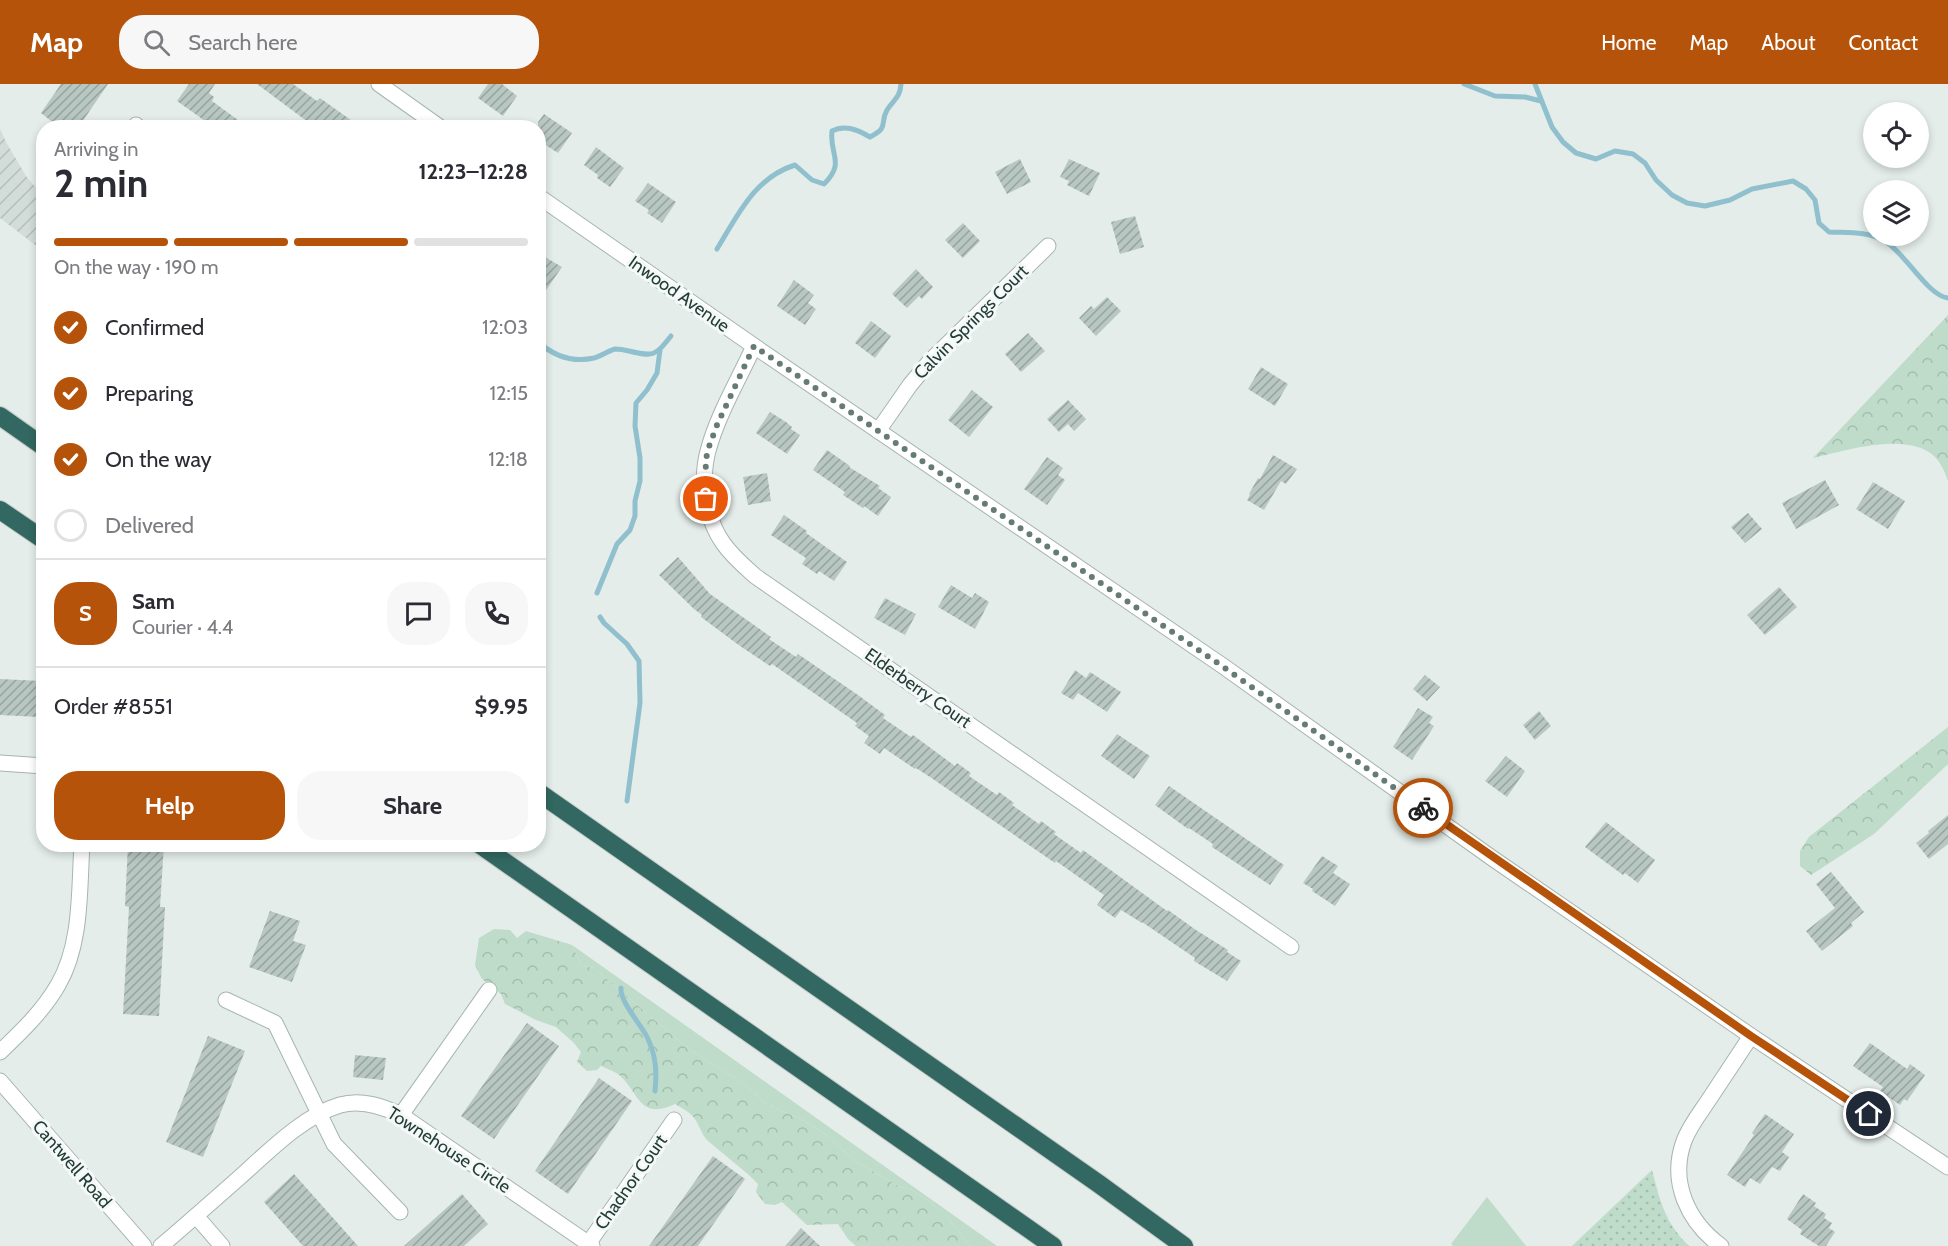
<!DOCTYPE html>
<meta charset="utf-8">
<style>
body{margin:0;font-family:Cabin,sans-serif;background:#f7f7f7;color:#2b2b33;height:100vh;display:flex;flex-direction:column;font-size:22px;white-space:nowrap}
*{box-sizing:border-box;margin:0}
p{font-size:20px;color:#7c7c81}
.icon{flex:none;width:33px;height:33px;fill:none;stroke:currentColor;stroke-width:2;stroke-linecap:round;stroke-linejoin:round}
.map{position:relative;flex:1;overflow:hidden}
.drawer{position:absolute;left:36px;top:36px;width:510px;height:732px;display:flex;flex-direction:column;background:#fff;border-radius:24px;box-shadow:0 3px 9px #0003}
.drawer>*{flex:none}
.tools{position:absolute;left:1863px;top:18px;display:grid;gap:12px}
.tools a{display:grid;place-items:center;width:66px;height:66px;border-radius:50%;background:#fff;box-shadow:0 3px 9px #0003;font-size:30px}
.pin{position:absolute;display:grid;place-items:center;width:51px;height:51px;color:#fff;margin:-26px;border:3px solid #fff;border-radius:50%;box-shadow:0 2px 6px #0007}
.courier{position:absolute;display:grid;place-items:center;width:60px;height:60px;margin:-30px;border:4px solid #b45309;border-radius:50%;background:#fff;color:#222;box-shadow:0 2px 8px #0007}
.headline em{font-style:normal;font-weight:800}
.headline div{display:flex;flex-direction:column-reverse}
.headline{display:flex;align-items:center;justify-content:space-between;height:102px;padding:0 18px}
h1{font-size:39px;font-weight:800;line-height:45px}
.bar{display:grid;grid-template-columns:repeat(4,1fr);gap:9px 6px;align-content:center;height:72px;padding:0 18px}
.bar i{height:8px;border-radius:4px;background:#e1e1e2}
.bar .current{background:#b45309}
.bar p{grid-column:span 4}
.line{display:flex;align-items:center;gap:15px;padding:0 18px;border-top:2px solid #e1e1e2}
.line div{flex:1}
.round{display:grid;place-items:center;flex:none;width:63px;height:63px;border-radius:24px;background:#f7f7f7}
ol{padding:0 18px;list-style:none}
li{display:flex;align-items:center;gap:18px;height:66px}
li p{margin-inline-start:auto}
li .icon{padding:6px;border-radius:50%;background:#b45309;color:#fff;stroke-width:4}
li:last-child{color:#7c7c81}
li i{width:33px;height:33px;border:3px solid #e1e1e2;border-radius:50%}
.cta{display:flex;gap:12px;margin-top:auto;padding:12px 18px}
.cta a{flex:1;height:69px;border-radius:24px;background:#b45309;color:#fff;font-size:24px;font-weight:800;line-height:69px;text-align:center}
.cta a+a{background:#f7f7f7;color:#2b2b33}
header{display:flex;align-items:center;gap:36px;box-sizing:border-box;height:84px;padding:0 30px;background:#b45309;color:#fff}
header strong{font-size:28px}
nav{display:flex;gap:33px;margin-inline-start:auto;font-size:21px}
.search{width:420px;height:54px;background:#f7f7f7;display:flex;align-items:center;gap:15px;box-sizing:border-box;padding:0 21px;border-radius:24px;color:#7c7c81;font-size:22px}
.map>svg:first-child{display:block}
.industrial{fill:url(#industrial-furrows)}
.green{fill:#bedcc9}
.forest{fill:url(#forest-crowns)}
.park{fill:url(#park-dots)}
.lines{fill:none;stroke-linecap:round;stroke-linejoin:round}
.stream{stroke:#90c0ce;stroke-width:5}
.building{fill:url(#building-hatch)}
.minor-casing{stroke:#a7b5b0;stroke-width:17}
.motorway-casing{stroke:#c2c9c7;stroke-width:20}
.minor{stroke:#fff;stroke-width:15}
.motorway{stroke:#326861;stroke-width:18}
.done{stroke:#677b76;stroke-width:6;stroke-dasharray:0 10.8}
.route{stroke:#b45309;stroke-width:8}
.labels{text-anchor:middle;stroke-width:6;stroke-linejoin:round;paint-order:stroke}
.street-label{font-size:18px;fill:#243d38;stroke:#f4f9f7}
</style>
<header>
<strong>Map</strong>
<div class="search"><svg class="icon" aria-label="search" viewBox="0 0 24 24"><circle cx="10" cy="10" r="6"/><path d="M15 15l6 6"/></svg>Search here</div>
<nav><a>Home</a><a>Map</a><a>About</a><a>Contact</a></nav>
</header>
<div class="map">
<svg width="1948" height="1162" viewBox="0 0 1948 1162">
<defs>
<pattern id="industrial-furrows" width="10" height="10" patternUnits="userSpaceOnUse" patternTransform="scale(1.5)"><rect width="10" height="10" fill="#d2dcd9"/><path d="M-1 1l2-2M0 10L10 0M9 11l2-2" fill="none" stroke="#b4bebb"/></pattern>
<pattern id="forest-crowns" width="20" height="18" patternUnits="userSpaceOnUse" patternTransform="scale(1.5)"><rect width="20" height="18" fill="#bedcc9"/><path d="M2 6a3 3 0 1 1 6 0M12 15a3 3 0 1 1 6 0" fill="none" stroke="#a3bead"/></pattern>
<pattern id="park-dots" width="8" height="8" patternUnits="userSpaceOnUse" patternTransform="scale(1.5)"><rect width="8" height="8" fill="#bedcc9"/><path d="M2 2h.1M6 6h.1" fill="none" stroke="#a3bead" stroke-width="1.8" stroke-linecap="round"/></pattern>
<pattern id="building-hatch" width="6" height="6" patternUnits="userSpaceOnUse" patternTransform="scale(1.5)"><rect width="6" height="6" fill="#b9c7c3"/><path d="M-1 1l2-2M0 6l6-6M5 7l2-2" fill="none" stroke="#96a39f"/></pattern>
</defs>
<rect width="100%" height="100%" fill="#e4ede9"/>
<path class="industrial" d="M0,45L6,58L26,92L43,112V167L0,134Z"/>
<g class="green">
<path d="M572,861L997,1162H970L949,1135L933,1120L912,1106L898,1102L855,1077L824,1049L801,1035L766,1020L743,999L687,964L594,884L582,882Z"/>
<path d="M1487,1113L1526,1162H1453L1451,1160Z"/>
</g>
<g class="forest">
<path d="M1948,231V397C1945,388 1941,379 1934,372C1906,347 1845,367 1813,374Z"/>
<path d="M1948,643V680L1874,750L1811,791L1800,782V767L1809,753Z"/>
<path d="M494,845L510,846L517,854L526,847L572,861L582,882L594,884L687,964L743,999L766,1020L801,1035L824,1049L855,1077L898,1102L912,1106L933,1120L949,1135L970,1162H856L848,1155L838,1140L807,1141L782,1118L775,1121L765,1120L756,1108L758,1100L749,1091L708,1057C702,1051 700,1043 695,1035C690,1028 682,1024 675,1020C638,1037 640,1008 618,990C613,987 606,984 601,982L597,986L587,987L577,978L581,968L574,959L556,943L536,936L505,920L501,910L482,895L475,881L479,854Z"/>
</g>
<path class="park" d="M1652,1086C1660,1117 1665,1139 1689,1162H1572Z"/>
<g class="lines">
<g class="stream">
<path d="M1464,0L1495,12L1525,13L1541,17"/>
<path d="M1535,0L1552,43L1563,58L1576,69L1596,75L1615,67L1633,70L1645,79L1656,96L1672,111L1687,119L1705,122L1730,116L1752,105L1793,97L1806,105L1815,116L1819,139L1829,148C1848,149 1867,147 1885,157C1905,169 1928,212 1948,214"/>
<path d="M717,165C738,131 754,94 795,81L812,96L824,100C846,78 829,71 832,47C845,40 858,46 870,53C890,43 879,40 887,26C894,15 900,14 901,0"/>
<path d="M538,258C554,272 572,279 594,274C601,272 608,267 615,265C619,265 625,266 629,267C654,273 655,272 671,252"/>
<path d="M597,509L617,460L630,446L635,432V417L640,397V374L635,342L636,319L647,306L657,289L660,266"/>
<path d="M600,533L604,539L627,560L639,577L640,619L627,717"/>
<path d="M621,904C620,918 640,939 647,953C656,971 657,987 655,1007"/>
</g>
</g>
<g class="building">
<path d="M61,0H108L78,44H60L41,29Z"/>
<path d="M189,0H215L209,9L214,13L212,17L249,44H215L177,17Z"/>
<path d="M257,0H293L317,17L320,14L362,44H316Z"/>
<path d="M488,0H502L517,12L503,32L478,14Z"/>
<path d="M544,30L572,49L558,69L544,60L546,56L538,51V38Z"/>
<path d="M596,63L624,84L610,103L597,94L598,91L584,81Z"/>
<path d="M1020,75L1031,98L1007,110L995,88Z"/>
<path d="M1069,75L1100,89L1089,112L1067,101L1069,97L1060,93Z"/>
<path d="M648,99L676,118L662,139L647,129L649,126L635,117Z"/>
<path d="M1135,132L1144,163L1120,170L1111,138Z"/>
<path d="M963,139L980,157L963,174L945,156Z"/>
<path d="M538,169L562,183L538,218Z"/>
<path d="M916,185L933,203L922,215L919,212L907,224L892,210Z"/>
<path d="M794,196L814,211L808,219L816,225L805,241L777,222Z"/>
<path d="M1107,213L1121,227L1096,252L1079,234L1091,222L1094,225Z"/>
<path d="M871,237L891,252L875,274L855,259Z"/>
<path d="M1028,249L1045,267L1021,288L1005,270Z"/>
<path d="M1261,283L1288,300L1275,322L1248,305Z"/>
<path d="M972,306L993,323L969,353L948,336Z"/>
<path d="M1068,316L1086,335L1074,347L1068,340L1059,348L1047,335Z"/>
<path d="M770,328L786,338L792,343L791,345L800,351L787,370L756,349Z"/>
<path d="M827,366L850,382L849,383L880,402L878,404L891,413L878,432L864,422L863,424L843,411L845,408L813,386Z"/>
<path d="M1273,371L1297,385L1286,400L1281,397L1264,426L1247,416L1250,411L1249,410L1258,394L1260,395Z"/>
<path d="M1047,373L1063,384L1058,391L1065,396L1047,421L1024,405Z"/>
<path d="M767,389L771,417L748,421L743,393Z"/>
<path d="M1825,396L1839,421L1796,445L1782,419Z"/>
<path d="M1873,398L1905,417L1888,445L1856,425Z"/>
<path d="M1748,429L1762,445L1745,459L1731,443Z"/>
<path d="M784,431L807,447L806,449L847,478L834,497L819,487L817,490L802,480L806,474L771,451Z"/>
<path d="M678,473L710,510L771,553L769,555L796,573L798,570L858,611L885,631L883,634L911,653L913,651L955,682L957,679L971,689L969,692L997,711L999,708L1014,719L1012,721L1039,740L1041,737L1056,748L1054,750L1081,769L1083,766L1167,827L1168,826L1196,846L1228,866L1227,868L1241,877L1227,897L1194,877L1195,874L1142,838V839L1121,826L1115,834L1097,821L1104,811L1056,777L1055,779L930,693L916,684L915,685L884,664L880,670L864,659L869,652L855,642L857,639L772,580L770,582L740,562L701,533L702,531L694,525L659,491Z"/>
<path d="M951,501L972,514L975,509L989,518L975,545L938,523Z"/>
<path d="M1779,503L1797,523L1765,551L1747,531Z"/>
<path d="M885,514L916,530L905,551L874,534Z"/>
<path d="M1075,586L1086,594L1090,588L1121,608L1107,628L1078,609L1073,616L1061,609Z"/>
<path d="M1425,591L1440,603L1427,617L1413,605Z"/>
<path d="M0,595L41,597L39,633L0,631Z"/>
<path d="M1418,624L1433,633L1429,639L1434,642L1412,676L1393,663Z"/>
<path d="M1539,627L1551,642L1535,656L1523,641Z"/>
<path d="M1117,650L1150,672L1134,695L1101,672Z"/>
<path d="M1506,672L1525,687L1507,713L1485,697Z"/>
<path d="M1169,702L1284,781L1270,801L1212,763L1213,760L1189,744L1188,745L1155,721Z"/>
<path d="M1948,731V760L1929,775L1916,759L1929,749L1928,747Z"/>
<path d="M1606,738L1655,776L1638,799L1625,789L1623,791L1585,763Z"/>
<path d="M128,760H164L160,823H165L159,932L123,930L129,823L125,822Z"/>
<path d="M1322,772L1338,782L1333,789L1350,800L1335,822L1312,807L1313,805L1303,799Z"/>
<path d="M1831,788L1864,828L1851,839L1853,842L1822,867L1806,847L1835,824L1816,800Z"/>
<path d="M270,827L300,837L293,857L306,861L292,898L249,883Z"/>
<path d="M527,939L559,962L494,1055L461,1032Z"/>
<path d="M208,952L245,967L203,1073L166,1058Z"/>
<path d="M1870,959L1907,985L1910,980L1925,991L1907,1017L1904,1015L1900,1021L1880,1007L1883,1003L1853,982Z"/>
<path d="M355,971L386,974L383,996L353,993Z"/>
<path d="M599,994L632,1017L568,1110L535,1087Z"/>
<path d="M1765,1030L1794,1050L1782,1068L1789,1073L1780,1087L1772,1083L1760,1100L1750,1094L1745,1103L1727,1091L1754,1051L1752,1049Z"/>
<path d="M713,1072L745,1095L698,1162H649Z"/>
<path d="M294,1090L358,1162H303L264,1118Z"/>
<path d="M462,1110L488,1140L464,1162H404Z"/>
<path d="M1803,1110L1816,1119L1814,1122L1826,1130L1824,1134L1832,1139L1829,1144L1835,1148L1826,1162H1819L1800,1150L1802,1146L1787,1135Z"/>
<path d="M801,1144L820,1162H785Z"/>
</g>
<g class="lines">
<g class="minor-casing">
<g id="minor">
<path d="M379,0L441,44"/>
<path d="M136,41L139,44"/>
<path d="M538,112L754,262L1223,582L1492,774L1751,952L1948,1083"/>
<path d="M754,262C739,295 717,332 708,367C700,396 706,435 723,459C732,472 744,482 755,492L1291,863"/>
<path d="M878,347L910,301L930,277L1048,162"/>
<path d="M0,679L44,682"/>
<path d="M226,916L275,939L334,1060L400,1128"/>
<path d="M0,968C21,948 43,927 58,901C82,860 79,806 82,760"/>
<path d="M0,997L144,1162"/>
<path d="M401,1031L489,906"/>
<path d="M196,1132L222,1162"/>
<path d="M588,1160L674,1036"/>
<path d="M161,1162C188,1139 214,1116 240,1093C268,1068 303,1032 340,1021C361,1015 382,1022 401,1031L592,1162"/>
<path d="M1721,1162C1688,1138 1669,1098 1684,1057C1690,1041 1701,1028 1710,1014C1724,993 1737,973 1751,952"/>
</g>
</g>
<g class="motorway-casing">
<g id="motorway">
<path d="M0,332L44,363"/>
<path d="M0,426L44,456"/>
<path d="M538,708L1099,1100L1184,1162"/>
<path d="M479,760L1053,1162"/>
</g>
</g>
<use href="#minor" class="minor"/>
<use href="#motorway" class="motorway"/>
</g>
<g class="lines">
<path class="done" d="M706,415L705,392L707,368L717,341L754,262L1222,582L1423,724"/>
<path class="route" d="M1423,724L1751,952L1869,1030"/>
</g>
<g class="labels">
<g class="street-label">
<text transform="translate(679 210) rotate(35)" y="6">Inwood Avenue</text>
<text transform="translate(971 238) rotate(-45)" y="6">Calvin Springs Court</text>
<text transform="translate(918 604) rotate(35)" y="6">Elderberry Court</text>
<text transform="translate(449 1066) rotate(33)" y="6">Townehouse Circle</text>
<text transform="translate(72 1080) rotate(49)" y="6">Cantwell Road</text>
<text transform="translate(631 1098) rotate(-55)" y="6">Chadnor Court</text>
</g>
</g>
</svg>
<div class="tools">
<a><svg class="icon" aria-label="locate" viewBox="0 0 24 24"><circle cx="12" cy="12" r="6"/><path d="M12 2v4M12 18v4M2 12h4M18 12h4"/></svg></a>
<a><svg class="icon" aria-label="layers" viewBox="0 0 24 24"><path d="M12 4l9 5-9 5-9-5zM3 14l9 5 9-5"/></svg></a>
</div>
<div class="pin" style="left:706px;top:415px;background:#ea580c"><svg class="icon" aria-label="bag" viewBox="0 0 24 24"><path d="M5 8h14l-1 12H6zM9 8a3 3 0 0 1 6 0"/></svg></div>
<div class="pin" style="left:1869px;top:1030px;background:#1f2937"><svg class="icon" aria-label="home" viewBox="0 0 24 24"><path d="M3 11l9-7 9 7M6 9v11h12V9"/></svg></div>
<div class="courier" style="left:1423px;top:724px"><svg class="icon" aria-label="bike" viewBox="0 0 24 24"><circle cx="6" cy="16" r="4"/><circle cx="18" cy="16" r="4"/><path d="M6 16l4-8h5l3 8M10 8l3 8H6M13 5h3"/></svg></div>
<section class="drawer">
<div class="headline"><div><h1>2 min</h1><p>Arriving in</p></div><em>12:23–12:28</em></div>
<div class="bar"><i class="current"></i><i class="current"></i><i class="current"></i><i></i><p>On the way · 190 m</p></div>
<ol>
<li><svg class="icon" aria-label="check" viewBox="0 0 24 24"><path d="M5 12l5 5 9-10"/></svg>Confirmed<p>12:03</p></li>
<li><svg class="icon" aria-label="check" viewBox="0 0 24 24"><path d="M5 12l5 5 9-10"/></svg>Preparing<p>12:15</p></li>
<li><svg class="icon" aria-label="check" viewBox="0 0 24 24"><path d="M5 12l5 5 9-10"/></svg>On the way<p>12:18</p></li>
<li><i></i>Delivered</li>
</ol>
<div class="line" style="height:108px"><b class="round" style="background:#b45309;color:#fff">S</b><div><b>Sam</b><p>Courier · 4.4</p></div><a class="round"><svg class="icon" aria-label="chat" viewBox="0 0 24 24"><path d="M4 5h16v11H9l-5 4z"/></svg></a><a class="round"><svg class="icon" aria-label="phone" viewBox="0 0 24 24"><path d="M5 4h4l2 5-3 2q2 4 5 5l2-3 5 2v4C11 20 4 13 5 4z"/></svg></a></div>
<div class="line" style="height:78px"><div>Order #8551</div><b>$9.95</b></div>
<div class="cta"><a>Help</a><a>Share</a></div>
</section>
</div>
